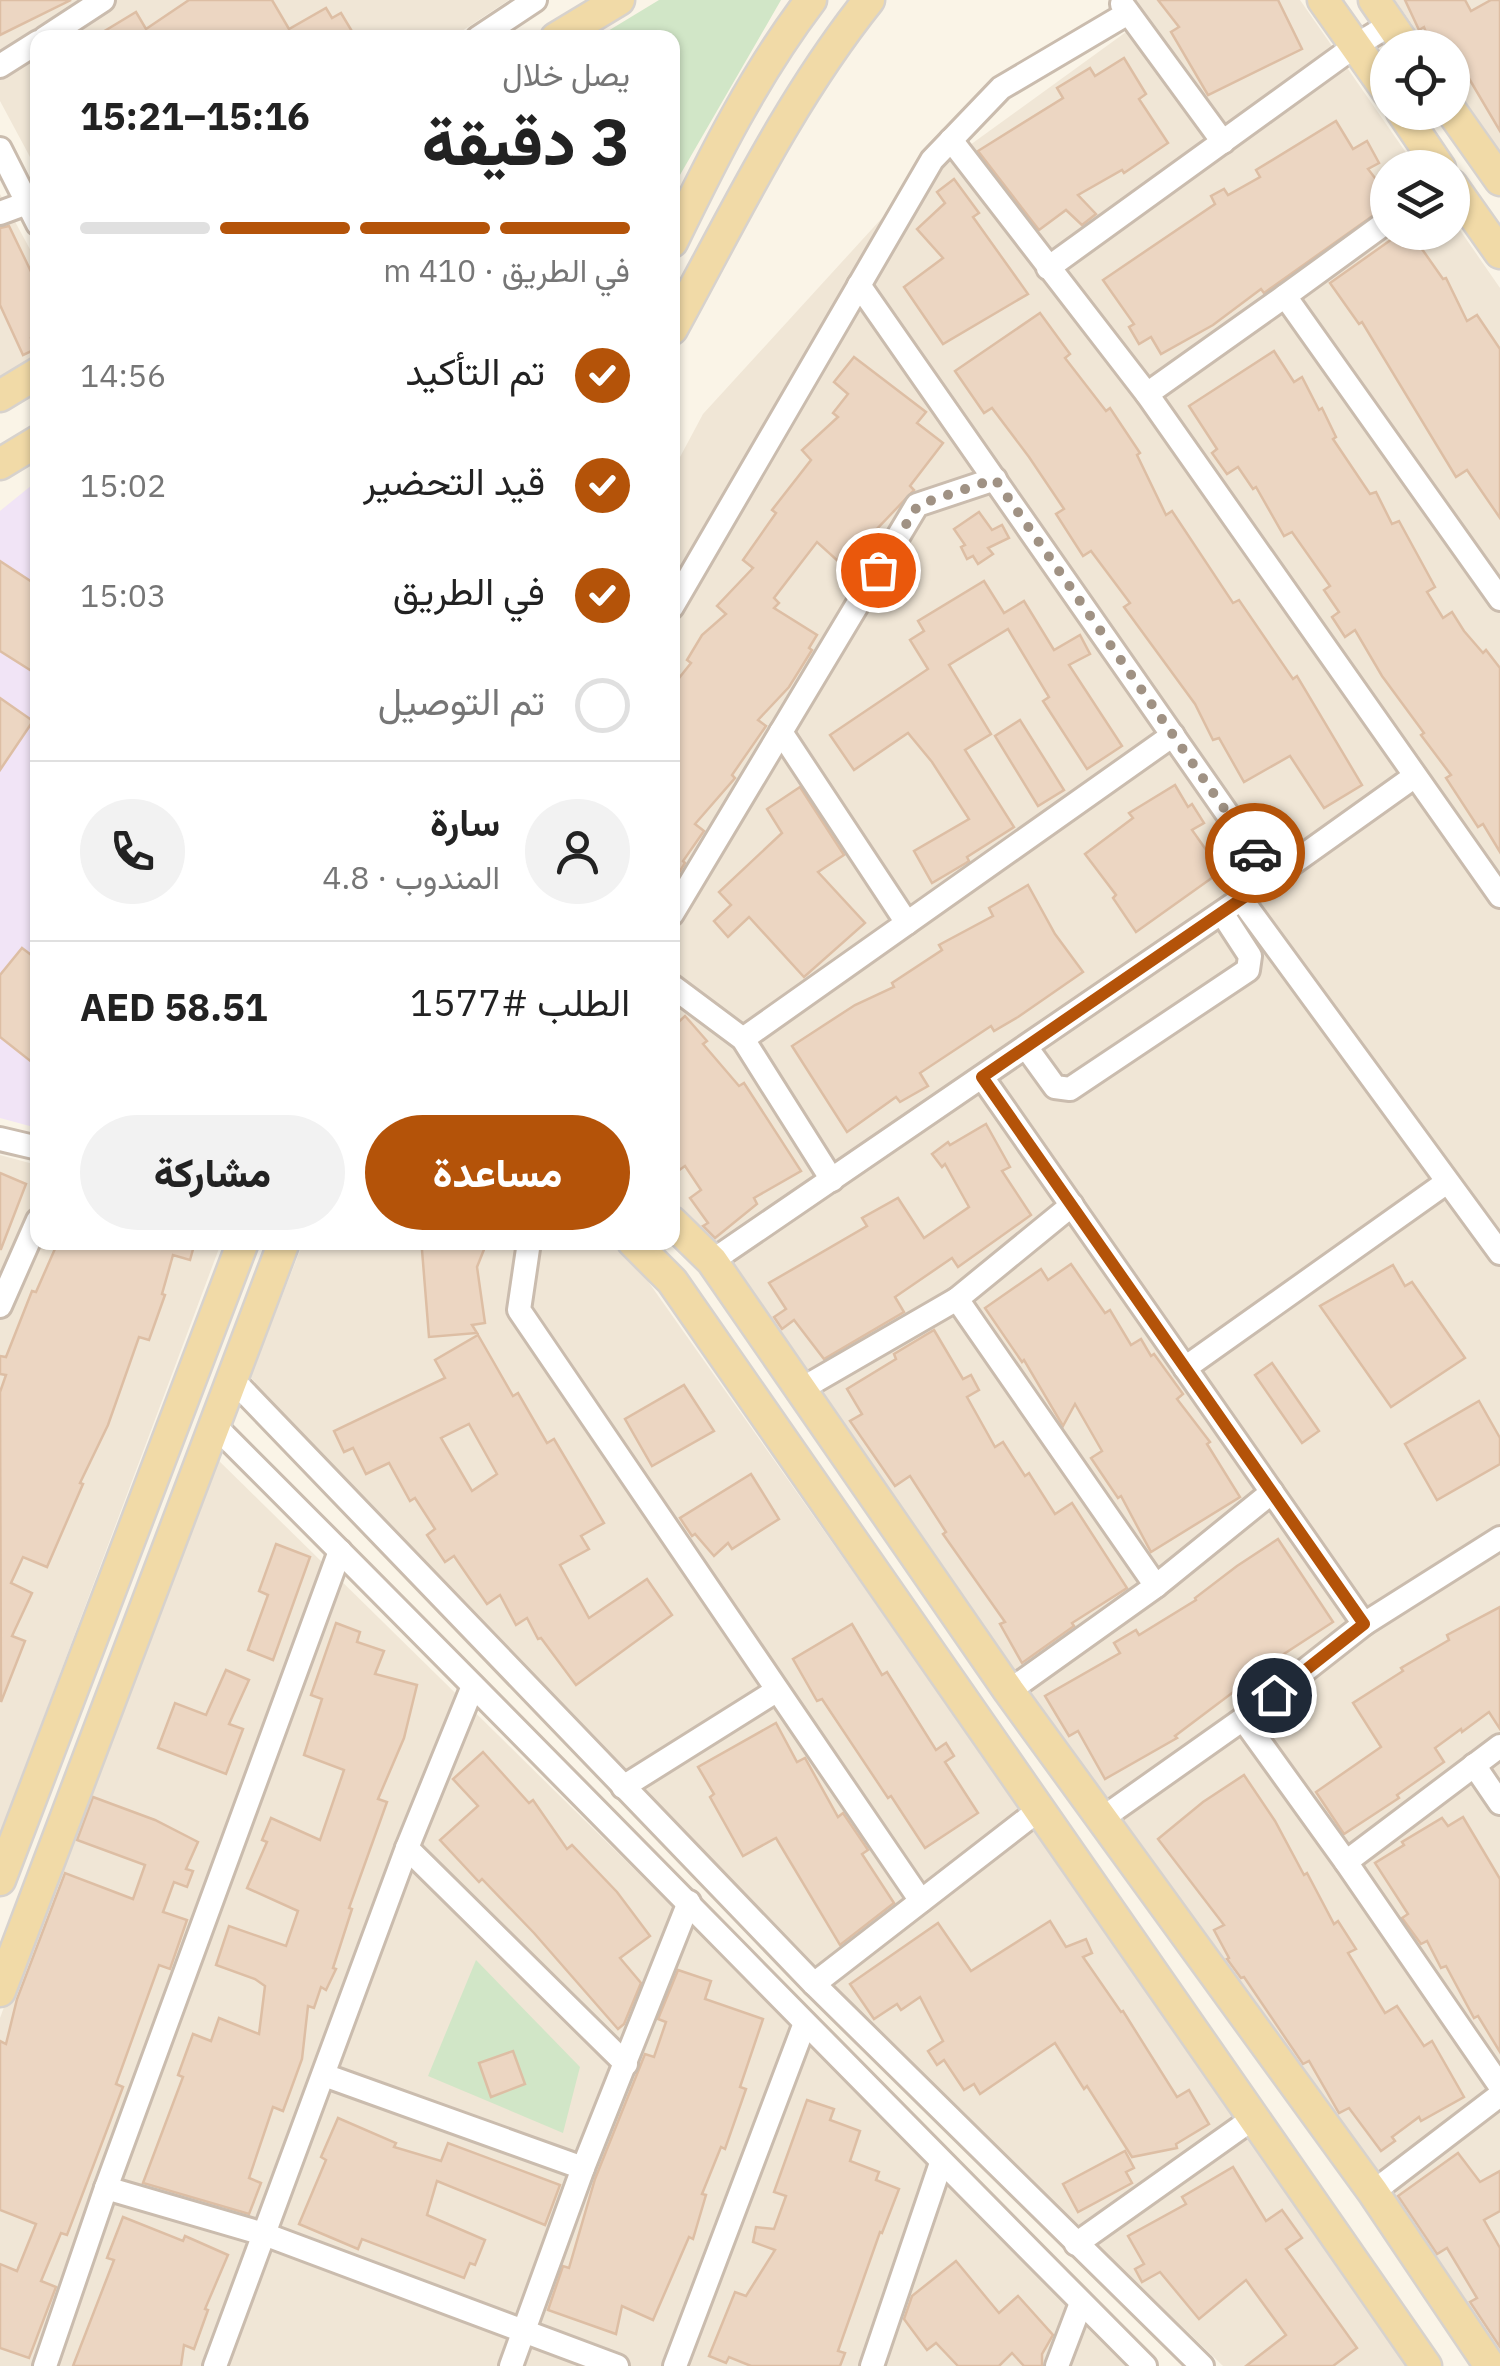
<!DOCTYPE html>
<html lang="ar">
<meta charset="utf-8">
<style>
body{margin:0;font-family:"IBM Plex Sans",Vazirmatn,sans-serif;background:#f2f2f2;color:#222;direction:rtl;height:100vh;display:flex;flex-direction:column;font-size:38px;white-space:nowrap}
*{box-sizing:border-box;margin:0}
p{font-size:32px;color:#767676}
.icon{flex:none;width:55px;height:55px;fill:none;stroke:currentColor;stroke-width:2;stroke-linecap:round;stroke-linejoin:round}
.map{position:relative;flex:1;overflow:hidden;direction:ltr}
.drawer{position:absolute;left:30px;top:30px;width:650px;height:1220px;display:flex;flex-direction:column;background:#fff;border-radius:20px;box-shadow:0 2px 8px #0004;direction:rtl}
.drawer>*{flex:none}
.controls{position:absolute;left:1370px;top:30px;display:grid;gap:20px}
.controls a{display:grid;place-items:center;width:100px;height:100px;border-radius:50%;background:#fff;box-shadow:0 2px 8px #0004;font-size:50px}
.pin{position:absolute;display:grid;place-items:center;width:85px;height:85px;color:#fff;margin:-42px;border:5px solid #fff;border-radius:50%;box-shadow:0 2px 10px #0007}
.courier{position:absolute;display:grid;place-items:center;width:100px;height:100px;margin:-50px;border:8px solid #b45309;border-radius:50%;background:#fff;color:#222;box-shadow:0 2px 12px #0007}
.head em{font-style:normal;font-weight:800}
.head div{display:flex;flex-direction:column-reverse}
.head{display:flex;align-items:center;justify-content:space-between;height:170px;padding:0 50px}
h1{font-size:65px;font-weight:800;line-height:75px}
.bar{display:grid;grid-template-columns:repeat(4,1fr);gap:15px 10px;align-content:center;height:120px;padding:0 50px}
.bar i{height:12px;border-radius:8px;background:#e0e0e0}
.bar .selected{background:#b45309}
.bar p{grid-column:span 4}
.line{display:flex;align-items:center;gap:25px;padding:0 50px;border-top:2px solid #e0e0e0}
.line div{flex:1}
.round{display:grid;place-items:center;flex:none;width:105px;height:105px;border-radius:52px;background:#f2f2f2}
ol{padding:0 50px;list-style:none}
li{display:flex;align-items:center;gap:30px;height:110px}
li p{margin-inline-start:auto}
li .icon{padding:10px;border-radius:50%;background:#b45309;color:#fff;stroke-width:4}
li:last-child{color:#767676}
li i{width:55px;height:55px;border:5px solid #e0e0e0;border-radius:50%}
.cta{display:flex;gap:20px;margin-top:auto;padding:20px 50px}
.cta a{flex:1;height:115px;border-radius:60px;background:#b45309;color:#fff;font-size:40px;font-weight:800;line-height:115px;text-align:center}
.cta a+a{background:#f2f2f2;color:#222}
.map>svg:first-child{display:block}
.residential{fill:#f0e6d6}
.education{fill:#f1e4f6}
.green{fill:#d1e6c7}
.building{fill:#ecd6c2;stroke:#ddbea4;stroke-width:2.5;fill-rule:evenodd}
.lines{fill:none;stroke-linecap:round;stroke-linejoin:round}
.minor-casing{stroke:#cabcae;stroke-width:28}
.major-casing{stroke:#d7d2cd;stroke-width:35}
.minor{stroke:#fff;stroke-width:22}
.major{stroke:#f1daa7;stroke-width:30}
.done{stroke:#a09284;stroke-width:10;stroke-dasharray:0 18}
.route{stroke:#b45309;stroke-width:12}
</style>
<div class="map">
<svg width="1500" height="2366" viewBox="0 0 1500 2366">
<rect width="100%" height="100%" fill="#faf4e7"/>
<g class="residential">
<path d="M0,0H509L453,37L38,38L37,170L0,101Z"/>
<path d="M1113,0H1300L1416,167L1388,168V232H1452L1453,220L1500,288V2365L1213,1952L673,1207L672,472L703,414L883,217L915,167L970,145L1126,32Z"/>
<path d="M1395,0H1500V152L1453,83L1452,48L1428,47Z"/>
<path d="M0,194L38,264L37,359L0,379Z"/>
<path d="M0,1155L37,1165L38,1242L221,1243L0,1834Z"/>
<path d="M303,1243H621L1413,2366H1223L785,1943L250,1377Z"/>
<path d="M209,1451L906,2136L1132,2366H0V2018Z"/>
</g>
<path class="education" d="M37,481V1128L0,1118V511Z"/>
<g class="green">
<path d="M659,0H781L673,187L672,38L598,37Z"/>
<path d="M476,1960L580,2067L563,2133L428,2076Z"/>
</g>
<g class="building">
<path d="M0,0H71L0,35Z"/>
<path d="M189,0H272L289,29L326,8L332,18L341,13L356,38H93L136,12L146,29Z"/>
<path d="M1158,0H1278L1302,49L1208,95L1171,32L1179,27Z"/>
<path d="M1405,0H1465L1471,11L1491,0H1500V131L1464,70L1460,72L1452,57V48H1432L1424,27L1419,30Z"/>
<path d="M1124,58L1146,94L1139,99L1168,143L1124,173L1122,170L1078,195L1096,214L1082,225L1066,210L1039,230L978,151L1063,98L1057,88L1090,68L1095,76Z"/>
<path d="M1336,121L1353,149L1367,141L1379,163L1368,169L1388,195V205L1264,293L1261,289L1213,325L1161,354L1151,337L1139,344L1129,327L1134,324L1103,280L1215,204L1211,196L1224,189L1228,195L1260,177L1256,170Z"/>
<path d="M954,179L979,213L973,217L1028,294L943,344L904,287L943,258L917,229L945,203L937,192Z"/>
<path d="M9,226L38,286V334L31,338L36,349L23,355L0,305V228Z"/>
<path d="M1402,232H1410L1443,279L1446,278L1467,321L1477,315L1500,349V518L1467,470L1456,477L1362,322L1359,324L1330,283Z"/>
<path d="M1040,313L1070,354L1065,358L1106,411L1110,408L1140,453L1137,455L1166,515L1172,511L1233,603L1239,600L1293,679L1297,676L1362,785L1324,808L1290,756L1244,782L1219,738L1213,740L1195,704L1124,607L1130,603L1091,551L1083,556L1056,514L1064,509L1029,457L992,408L984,413L955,371Z"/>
<path d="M1274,351L1294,382L1302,377L1319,410L1322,408L1336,437L1333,439L1370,494L1376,492L1392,524L1399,521L1435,587L1427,592L1443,618L1452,612L1464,631L1483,653L1486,650L1500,668V852L1483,824L1478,827L1446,778L1451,775L1421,735L1424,733L1382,676L1355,630L1345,637L1332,617L1339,612L1324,590L1330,586L1292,532L1284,536L1256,487L1253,489L1238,467L1227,474L1212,453L1217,449L1189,406Z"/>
<path d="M854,357L926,412L917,423L943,443L910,486L914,490L875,531L881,536L879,540L850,572L817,542L774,598L779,603L774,608L817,635L809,648L812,650L789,687L758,720L766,726L732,775L735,778L695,824L704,831L683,861L685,863L672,884V687L691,663L687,660L702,635L726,614L717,606L753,568L743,560L776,513L772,510L811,460L802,450L838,417L833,413L848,394L834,382Z"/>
<path d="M979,512L992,530L1002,525L1009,538L988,548L993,554L978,564L973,556L967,559L961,547L965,545L954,529Z"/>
<path d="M0,561L38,586V675L0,651Z"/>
<path d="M984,581L1004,613L1024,601L1054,650L1080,635L1090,654L1069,665L1122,746L1087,769L1043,701L1049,697L1008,629L949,665L991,734L965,750L1014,827L967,857L969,861L966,863L932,883L914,851L969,819L932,762L908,733L854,770L830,735L928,669L910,640L924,631L918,621Z"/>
<path d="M0,698L33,721L0,770Z"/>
<path d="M1020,720L1064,790L1038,806L995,736Z"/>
<path d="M1175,785L1188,807L1192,804L1204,823L1192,830L1209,854L1225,843L1237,860L1136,932L1113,898L1116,895L1085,854L1133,818L1129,813Z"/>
<path d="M800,787L844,855L818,872L865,923L804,977L749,917L728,937L714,921L731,905L719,892L782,833L767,809Z"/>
<path d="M1028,885L1055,934L1083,972L1018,1017L994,1031L991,1026L920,1073L928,1086L900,1102L896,1097L847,1132L792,1046L855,1005L894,987L892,983L942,950L939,945L993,916L989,908Z"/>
<path d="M22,948L38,960V1067L0,1037V975Z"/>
<path d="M685,1016L707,1041L703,1044L739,1086L744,1083L801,1171L754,1198L757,1204L715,1238L703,1226L708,1223L690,1198L701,1190L685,1166L672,1175V1028Z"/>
<path d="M986,1124L1010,1167L1002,1171L1031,1215L958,1267L952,1258L895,1297L904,1312L824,1359L794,1320L782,1329L774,1317L786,1309L769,1283L867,1226L862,1218L898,1198L924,1238L969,1207L945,1164L942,1167L932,1154L948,1142L950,1145Z"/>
<path d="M0,1173L26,1184L1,1249H0Z"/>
<path d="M58,1242H195L190,1260L173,1255L162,1294L165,1295L149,1340L139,1337L108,1425L80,1483L83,1484L47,1567L23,1557L11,1583L32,1593L12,1636L25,1641L1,1702L0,1392L6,1375L0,1374V1356L6,1357L32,1291L36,1292Z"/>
<path d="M425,1242H487L477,1267L485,1323L472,1325L477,1333L429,1337L422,1250Z"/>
<path d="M1071,1264L1105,1313L1110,1310L1131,1345L1141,1339L1151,1356L1154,1354L1183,1394L1177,1399L1210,1442L1207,1444L1240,1497L1151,1552L1121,1496L1118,1498L1091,1458L1102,1451L1075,1404L1063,1426L1024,1360L1022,1362L985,1308L1041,1269L1048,1280Z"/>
<path d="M1393,1265L1405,1286L1412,1282L1465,1358L1391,1407L1320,1306Z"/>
<path d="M934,1330L963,1379L971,1375L979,1390L967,1397L995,1447L1003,1442L1025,1476L1029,1473L1055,1514L1072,1503L1127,1588L1072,1623L1074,1626L1022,1663L1000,1624L1005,1622L943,1534L946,1532L910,1476L895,1486L850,1421L862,1414L847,1389L896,1359L894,1354Z"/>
<path d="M478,1335L513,1396L518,1393L547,1443L554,1439L604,1523L581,1536L589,1549L560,1565L589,1618L647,1579L672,1615L576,1685L541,1638L538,1639L527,1618L516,1625L500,1595L487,1604L454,1556L445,1562L427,1535L435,1529L415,1498L410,1501L389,1463L366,1474L353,1448L344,1452L334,1431L445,1378L435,1360ZM469,1424L497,1474L472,1491L441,1438Z"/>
<path d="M1272,1363L1319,1431L1302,1443L1255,1375Z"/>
<path d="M684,1385L714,1431L652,1466L625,1419Z"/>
<path d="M1479,1401L1500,1438V1464L1437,1500L1405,1444Z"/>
<path d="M751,1474L779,1519L732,1549L728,1543L714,1556L695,1534L692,1536L680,1518Z"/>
<path d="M1278,1539L1333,1622L1238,1684L1240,1687L1175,1736L1177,1738L1105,1779L1078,1731L1069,1736L1045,1696L1120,1653L1114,1643L1136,1630L1139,1635L1196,1600L1195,1598L1237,1566Z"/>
<path d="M276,1544L310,1557L273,1660L248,1650L268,1595L259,1591Z"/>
<path d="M1500,1607V1729L1489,1712L1462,1732L1461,1729L1435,1748L1444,1762L1397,1795L1399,1798L1344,1834L1316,1792L1381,1747L1353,1703L1403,1671L1401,1668L1449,1640L1447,1635Z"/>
<path d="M336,1623L360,1632L357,1642L384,1651L375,1674L417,1685L404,1738L378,1799L387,1802L349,1908L352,1909L333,1968L336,1969L326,1990L321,1987L314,2008L308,2006L302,2059L283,2111L273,2107L249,2178L261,2183L249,2214L143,2183L183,2077L178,2075L193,2034L211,2041L219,2018L259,2034L265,1986L255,1979L216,1965L229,1926L286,1946L298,1911L247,1888L267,1842L262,1840L271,1818L320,1840L344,1770L304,1755L322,1699L311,1695Z"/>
<path d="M852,1624L882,1675L887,1672L936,1750L946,1743L954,1756L945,1762L978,1813L925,1848L891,1796L888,1798L822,1699L817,1701L793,1659Z"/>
<path d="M226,1670L249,1680L229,1724L243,1729L226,1774L158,1748L175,1703L206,1715Z"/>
<path d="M776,1723L797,1762L805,1758L838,1817L843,1813L864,1844L868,1850L862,1854L894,1903L840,1945L776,1838L743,1856L710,1797L714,1794L698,1767Z"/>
<path d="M483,1752L529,1803L533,1800L567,1849L572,1845L617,1892L650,1936L620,1958L641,1983L624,2024L618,2029L534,1933L482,1879L479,1882L440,1840L478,1806L453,1779Z"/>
<path d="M1244,1775L1275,1821L1304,1875L1307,1873L1334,1924L1338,1921L1356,1949L1348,1953L1385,2013L1397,2006L1424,2046L1432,2041L1464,2097L1421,2121L1419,2117L1392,2137L1395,2141L1381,2151L1349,2108L1339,2113L1309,2061L1303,2064L1244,1977L1241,1978L1227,1959L1229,1958L1214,1930L1224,1925L1158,1839L1203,1802Z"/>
<path d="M93,1797L155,1820L198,1842L186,1869L193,1871L187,1887L174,1882L163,1912L187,1920L170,1969L159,1965L116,2084L123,2087L108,2127L67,2235L61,2233L41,2281L56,2287L29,2358L0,2348V2264L17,2271L36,2224L0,2210V2041L6,2044L17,1999L65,1873L133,1899L145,1865L77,1840Z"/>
<path d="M1463,1817L1500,1879V2052L1478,2016L1474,2018L1446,1966L1441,1968L1427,1941L1421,1944L1402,1918L1408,1914L1375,1863L1404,1845L1402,1842L1442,1818L1448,1826Z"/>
<path d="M1050,1921L1066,1947L1086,1939L1092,1953L1083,1957L1121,2012L1123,2011L1177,2097L1189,2090L1209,2124L1176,2144L1177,2148L1132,2157L1087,2086L1084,2089L1055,2043L980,2094L974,2084L964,2090L944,2060L937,2065L928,2051L943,2041L920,1997L901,2010L897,2004L874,2019L850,1984L938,1923L971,1971Z"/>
<path d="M678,1970L711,1981L705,1999L763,2019L740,2087L746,2089L725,2149L721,2147L702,2194L706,2195L693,2239L689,2237L653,2320L622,2306L616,2334L548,2310L563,2266L569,2268L595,2179L645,2054L654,2057L666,2022L658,2019Z"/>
<path d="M513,2051L525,2084L491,2097L479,2063Z"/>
<path d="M807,2100L834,2109L830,2120L860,2131L850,2161L879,2172L876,2180L899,2189L882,2233L880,2232L838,2351L845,2353L840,2366H751L729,2357L726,2363L709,2356L735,2292L746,2296L775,2250L753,2242L756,2227L774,2229L786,2196L774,2192Z"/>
<path d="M338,2118L396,2143L394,2147L441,2161L448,2143L560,2185L545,2225L437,2181L427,2215L485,2240L475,2265L470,2263L464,2278L362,2239L358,2249L299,2224L326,2160L321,2157Z"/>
<path d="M1125,2151L1134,2168L1126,2172L1132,2183L1078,2212L1063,2184Z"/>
<path d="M1458,2153L1480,2182L1500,2171V2211L1484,2220L1500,2248V2347L1470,2302L1477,2298L1447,2248L1437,2254L1398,2196Z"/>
<path d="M1233,2167L1266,2221L1282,2210L1302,2238L1286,2249L1357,2348L1333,2366H1246L1286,2335L1246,2280L1199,2319L1160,2272L1142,2282L1135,2269L1144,2264L1128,2236L1186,2204L1182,2197Z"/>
<path d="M123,2217L183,2241L185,2236L228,2255L205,2309L208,2310L194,2349L184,2345L181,2366H73L114,2260L107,2258Z"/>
<path d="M956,2261L999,2313L1018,2296L1053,2335L1042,2354V2366H1024L1012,2353L999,2366H958L936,2343L927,2350L904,2319L912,2296Z"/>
</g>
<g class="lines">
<g class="minor-casing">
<g id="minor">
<path d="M1122,4L1223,142"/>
<path d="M45,38L103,0"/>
<path d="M478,38L535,0"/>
<path d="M0,66L38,42"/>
<path d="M951,140L1147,394L1500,896"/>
<path d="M0,149L38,224"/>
<path d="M0,213L27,203"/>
<path d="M1048,268L1355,46L1391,24"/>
<path d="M859,285L1272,878"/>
<path d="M1285,296L1388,221"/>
<path d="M1147,394L1285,296L1500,599"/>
<path d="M672,607L932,160L1001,88L1128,13"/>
<path d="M781,732L907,923"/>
<path d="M1241,899L1500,1253"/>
<path d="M672,914L917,505L995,479"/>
<path d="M672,986L743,1039L832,1180"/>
<path d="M743,1039L1173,735"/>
<path d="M1026,1047L1055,1087L1070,1089L1248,970L1250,956L1222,913"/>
<path d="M982,1077L1364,1624"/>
<path d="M0,1139L38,1148"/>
<path d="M529,1242L519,1310L921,1901"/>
<path d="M712,1261L1272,878L1415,776"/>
<path d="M957,1299L1156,1586"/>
<path d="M0,1306L38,1220"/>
<path d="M1185,1368L1447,1182"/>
<path d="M234,1381L814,1984L1202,2366"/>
<path d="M798,1391L957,1299L1072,1205"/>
<path d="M213,1424C526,1736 833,2053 1145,2366"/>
<path d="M1009,1691L1156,1586L1272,1492"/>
<path d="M1243,1719L1346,1862L1500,2086"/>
<path d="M1474,1765L1500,1803"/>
<path d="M623,1787L776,1691"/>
<path d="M1100,1820L1243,1719L1364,1624L1500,1538"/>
<path d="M407,1848L626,2064"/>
<path d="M1346,1862L1500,1746"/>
<path d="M814,1984L1040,1809"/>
<path d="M324,2075L583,2168"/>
<path d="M106,2188L264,2234L617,2366"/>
<path d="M1373,2192L1500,2095"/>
<path d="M1076,2244L1255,2117"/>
<path d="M45,2366L106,2188L340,1551"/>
<path d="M215,2366L407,1848L473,1686"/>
<path d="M511,2366L583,2168L689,1902"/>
<path d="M675,2366L805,2023"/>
<path d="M872,2366L941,2163"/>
<path d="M1057,2366L1081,2303"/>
</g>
</g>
<g class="major-casing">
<g id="major">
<path d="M1323,0L1388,92"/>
<path d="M1374,0L1407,48"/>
<path d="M556,38L619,0"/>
<path d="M1402,112L1440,168"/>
<path d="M1452,112L1500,180"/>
<path d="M1452,185L1500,253"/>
<path d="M672,242C713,158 754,75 811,0"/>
<path d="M672,329C733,218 789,100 869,0"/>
<path d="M0,396L38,373"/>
<path d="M0,464L38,441"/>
<path d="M672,1222L712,1261L1009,1691L1373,2192L1490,2366"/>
<path d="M633,1242L672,1281L1426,2366"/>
<path d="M0,1880L243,1242"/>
<path d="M0,1991L284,1242"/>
</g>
</g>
<use href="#minor" class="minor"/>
<use href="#major" class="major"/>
</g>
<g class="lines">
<path class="done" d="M878,570L918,505L995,479L1255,853"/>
<path class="route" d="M1255,853L1272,878L982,1077L1364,1624L1274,1695"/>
</g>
</svg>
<div class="controls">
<a><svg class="icon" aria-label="locate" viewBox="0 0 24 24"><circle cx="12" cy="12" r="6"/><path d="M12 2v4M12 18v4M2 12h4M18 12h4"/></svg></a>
<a><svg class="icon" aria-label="layers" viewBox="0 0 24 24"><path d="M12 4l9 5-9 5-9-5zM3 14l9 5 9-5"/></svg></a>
</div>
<div class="pin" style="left:878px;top:570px;background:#ea580c"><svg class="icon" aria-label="bag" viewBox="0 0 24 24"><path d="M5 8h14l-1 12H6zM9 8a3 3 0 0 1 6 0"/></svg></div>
<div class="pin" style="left:1274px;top:1695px;background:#1f2937"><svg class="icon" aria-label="home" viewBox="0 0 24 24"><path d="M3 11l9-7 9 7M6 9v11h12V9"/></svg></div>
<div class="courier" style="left:1255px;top:853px"><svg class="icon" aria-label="car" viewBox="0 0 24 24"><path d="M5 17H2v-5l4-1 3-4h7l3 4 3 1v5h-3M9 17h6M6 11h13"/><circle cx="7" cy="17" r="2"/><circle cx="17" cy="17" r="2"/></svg></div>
<section class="drawer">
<div class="head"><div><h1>3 دقيقة</h1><p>يصل خلال</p></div><em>15:16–15:21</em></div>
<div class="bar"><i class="selected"></i><i class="selected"></i><i class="selected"></i><i></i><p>في الطريق · 410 m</p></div>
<ol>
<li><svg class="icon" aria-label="check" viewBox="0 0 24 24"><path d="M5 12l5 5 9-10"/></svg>تم التأكيد<p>14:56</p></li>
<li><svg class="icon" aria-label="check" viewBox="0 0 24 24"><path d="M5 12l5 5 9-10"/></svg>قيد التحضير<p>15:02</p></li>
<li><svg class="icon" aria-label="check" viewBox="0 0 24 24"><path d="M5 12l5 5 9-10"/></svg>في الطريق<p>15:03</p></li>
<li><i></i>تم التوصيل</li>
</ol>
<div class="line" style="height:180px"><a class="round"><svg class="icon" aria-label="person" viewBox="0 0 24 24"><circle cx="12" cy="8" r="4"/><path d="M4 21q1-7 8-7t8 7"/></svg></a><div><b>سارة</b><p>المندوب · 4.8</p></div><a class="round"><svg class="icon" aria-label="phone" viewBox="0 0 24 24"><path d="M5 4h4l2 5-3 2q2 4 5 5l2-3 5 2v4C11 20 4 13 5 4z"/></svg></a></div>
<div class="line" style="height:130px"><div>الطلب #1577</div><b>AED 58.51</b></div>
<div class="cta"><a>مساعدة</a><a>مشاركة</a></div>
</section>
</div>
